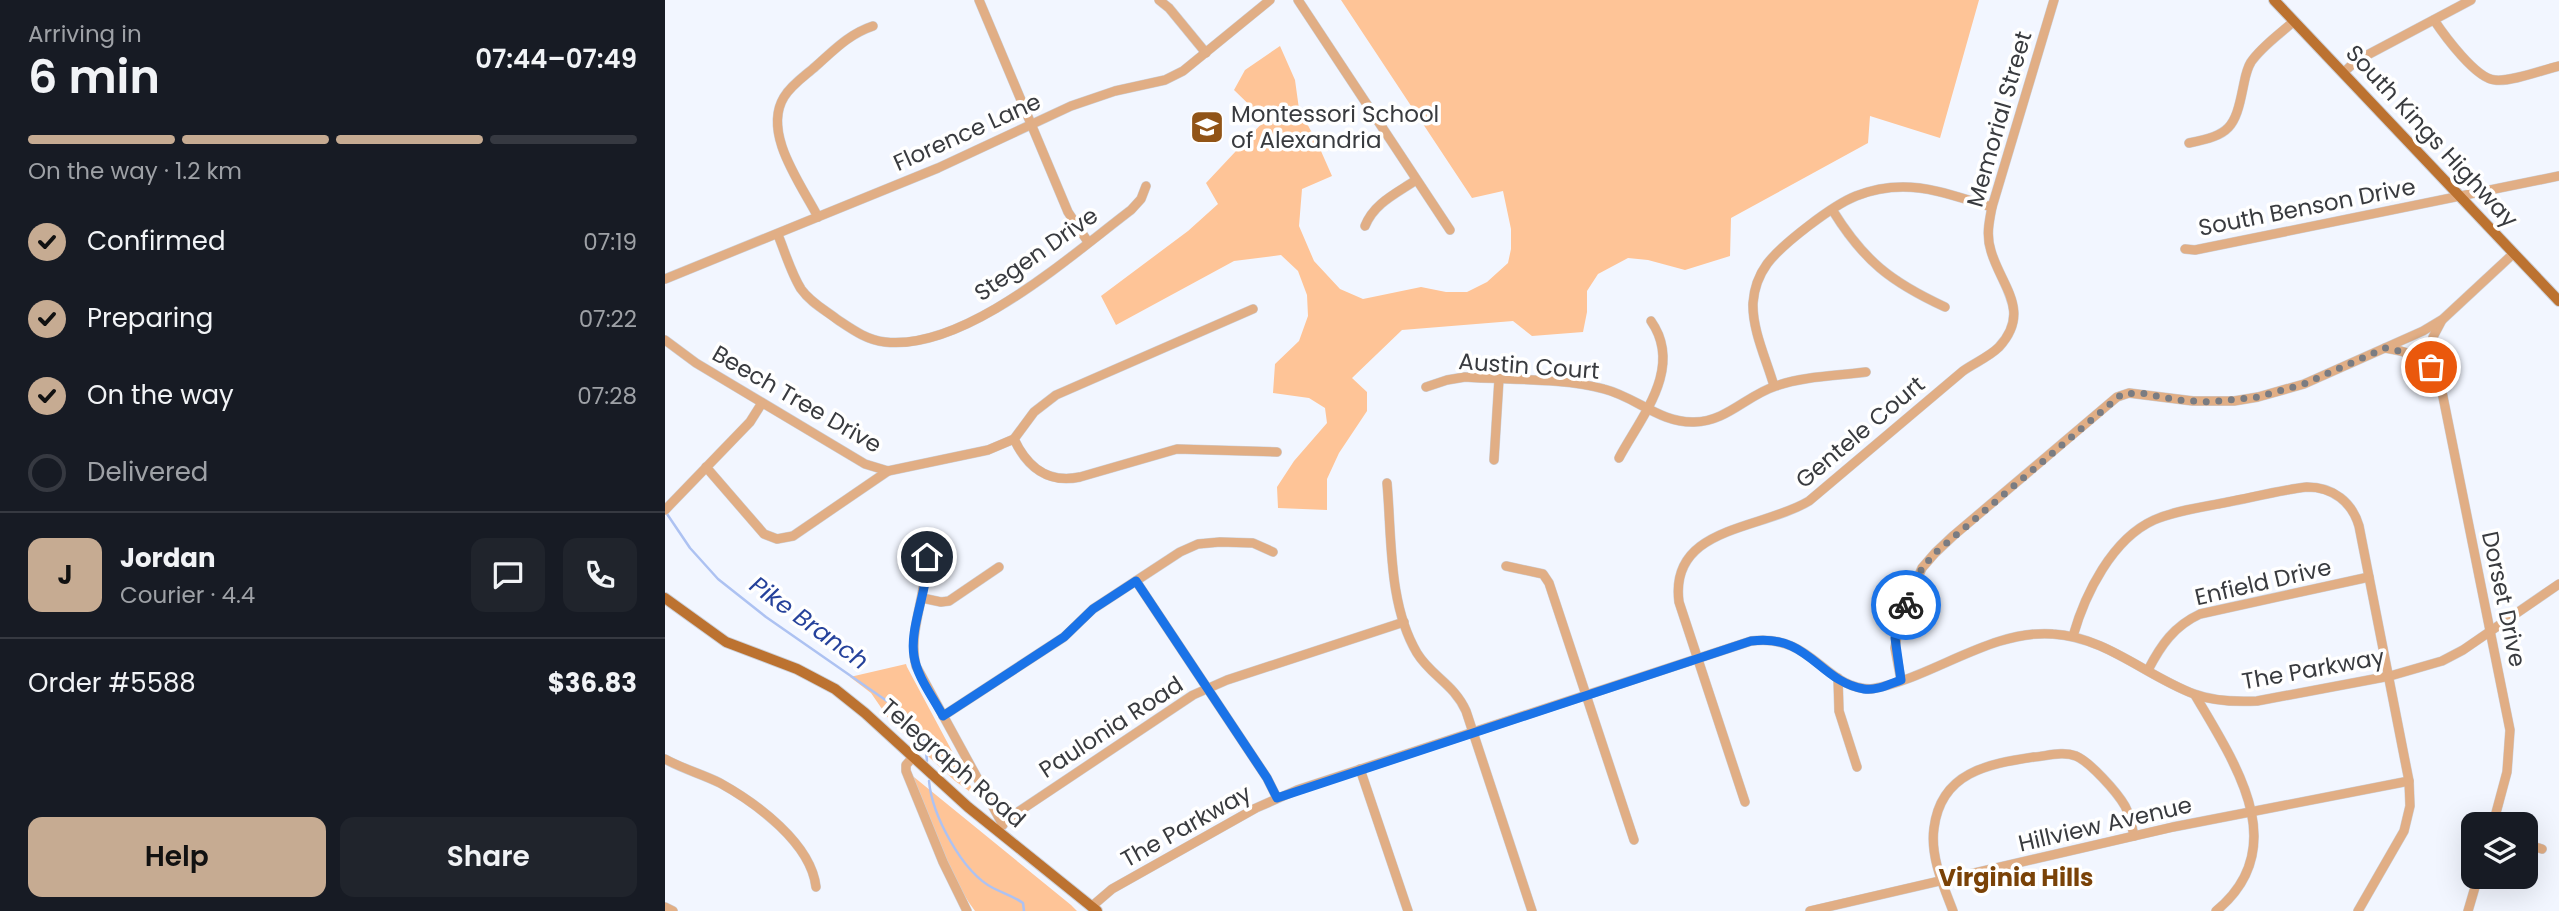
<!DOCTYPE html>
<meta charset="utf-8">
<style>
body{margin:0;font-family:Poppins,sans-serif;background:#20242c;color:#f1f3f6;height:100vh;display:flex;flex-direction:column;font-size:26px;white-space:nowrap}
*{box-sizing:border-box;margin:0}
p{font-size:23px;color:#9ea1a6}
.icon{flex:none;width:38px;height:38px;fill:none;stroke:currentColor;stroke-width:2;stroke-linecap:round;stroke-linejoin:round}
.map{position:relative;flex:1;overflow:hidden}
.panel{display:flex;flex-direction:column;background:#171b24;width:665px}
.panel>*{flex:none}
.buttons{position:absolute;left:1796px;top:812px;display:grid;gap:14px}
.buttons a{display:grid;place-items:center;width:77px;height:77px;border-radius:14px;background:#171b24;box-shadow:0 7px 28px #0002;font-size:35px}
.pin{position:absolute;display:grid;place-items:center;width:60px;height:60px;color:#fff;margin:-30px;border:4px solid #fff;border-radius:50%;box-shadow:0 2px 7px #0007}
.courier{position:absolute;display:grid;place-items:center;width:70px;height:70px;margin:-35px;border:5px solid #1a73e8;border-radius:50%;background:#fff;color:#222;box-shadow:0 2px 9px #0007}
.head em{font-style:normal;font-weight:600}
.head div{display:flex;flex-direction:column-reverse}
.head{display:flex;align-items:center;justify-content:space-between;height:119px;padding:0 28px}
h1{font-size:46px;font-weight:600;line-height:52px}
.bar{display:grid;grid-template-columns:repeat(4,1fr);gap:10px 7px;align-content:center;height:84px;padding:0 28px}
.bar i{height:9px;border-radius:5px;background:#363941}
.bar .on{background:#c6ab92}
.bar p{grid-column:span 4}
.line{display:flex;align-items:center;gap:18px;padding:0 28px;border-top:2px solid #363941}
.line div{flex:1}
.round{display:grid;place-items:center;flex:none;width:74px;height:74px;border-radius:14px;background:#20242c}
ol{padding:0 28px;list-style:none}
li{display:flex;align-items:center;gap:21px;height:77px}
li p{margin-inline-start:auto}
li .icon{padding:7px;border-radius:50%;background:#c6ab92;color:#111;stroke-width:4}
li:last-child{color:#9ea1a6}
li i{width:38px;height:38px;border:4px solid #363941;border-radius:50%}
.primary-button{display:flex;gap:14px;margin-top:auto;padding:14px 28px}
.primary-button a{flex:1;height:80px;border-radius:14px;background:#c6ab92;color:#111;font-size:28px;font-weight:600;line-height:80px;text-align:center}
.primary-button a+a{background:#20242c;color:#f1f3f6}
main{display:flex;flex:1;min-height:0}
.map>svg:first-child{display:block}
.green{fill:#fec497}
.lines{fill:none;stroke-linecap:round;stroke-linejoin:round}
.stream{stroke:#adc2f2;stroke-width:2.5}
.minor-casing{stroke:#cdd1d9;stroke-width:10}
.major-casing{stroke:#cdd1d9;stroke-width:12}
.minor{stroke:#e1ae85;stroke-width:9}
.major{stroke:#bc7230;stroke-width:10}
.done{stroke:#7a7c82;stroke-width:7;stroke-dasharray:0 12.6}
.route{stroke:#1a73e8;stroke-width:9}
.labels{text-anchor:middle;stroke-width:7;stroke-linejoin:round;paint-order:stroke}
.poi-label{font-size:23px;fill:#393b3f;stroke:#fff;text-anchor:start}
.street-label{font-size:23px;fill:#393b3f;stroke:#fff}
.water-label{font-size:24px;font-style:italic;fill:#26429b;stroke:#fff}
.neighbourhood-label{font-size:24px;font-weight:bold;fill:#7a4207;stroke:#fff}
</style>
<main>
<section class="panel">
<div class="head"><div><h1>6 min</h1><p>Arriving in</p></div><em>07:44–07:49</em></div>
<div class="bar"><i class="on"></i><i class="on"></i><i class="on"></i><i></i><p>On the way · 1.2 km</p></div>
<ol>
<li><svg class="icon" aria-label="check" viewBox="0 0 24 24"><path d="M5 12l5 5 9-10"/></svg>Confirmed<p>07:19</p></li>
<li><svg class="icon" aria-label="check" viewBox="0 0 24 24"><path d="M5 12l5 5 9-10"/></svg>Preparing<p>07:22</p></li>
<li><svg class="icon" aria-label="check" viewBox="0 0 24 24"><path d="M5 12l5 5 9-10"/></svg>On the way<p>07:28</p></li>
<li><i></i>Delivered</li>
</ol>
<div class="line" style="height:126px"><b class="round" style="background:#c6ab92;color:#111">J</b><div><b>Jordan</b><p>Courier · 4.4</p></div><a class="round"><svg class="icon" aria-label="chat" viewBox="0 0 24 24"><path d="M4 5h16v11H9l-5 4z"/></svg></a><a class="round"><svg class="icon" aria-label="phone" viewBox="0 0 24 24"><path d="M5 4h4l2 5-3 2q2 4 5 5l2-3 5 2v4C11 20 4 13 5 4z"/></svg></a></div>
<div class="line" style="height:91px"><div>Order #5588</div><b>$36.83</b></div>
<div class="primary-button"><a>Help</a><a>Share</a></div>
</section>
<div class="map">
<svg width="1894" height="911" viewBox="0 0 1894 911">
<rect width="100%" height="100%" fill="#f2f6ff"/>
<g class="green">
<path d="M676,0H1314L1275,138L1205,116L1203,143L1066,218L1065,256L1020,270L983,260L963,258L933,274L922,291V312L918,332L867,336L848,321L737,330L687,378L702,392V411L674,453L662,479V510L613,508L612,487L629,461L662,423L660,408L644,398L608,393L610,364L634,341L643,316L642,295L633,271L616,255L569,261L451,325L436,296L523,231L553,204L541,183L600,120L569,90L580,70L615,46L630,80L634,109L652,142L667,176L637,189L634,226L649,261L675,289L698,299L756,287L781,292H802L822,282L843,263L846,249V229L838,191L807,198Z"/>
<path d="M241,664L242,667L311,796L290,781L226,722L206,693L185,677Z"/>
<path d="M244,773L406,905L412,911H310C280,871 267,818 244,773Z"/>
</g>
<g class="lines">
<g class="stream">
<path d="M0,511L25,548L53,579L101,617L242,715L260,742L262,761"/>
<path d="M264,781C267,815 297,872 328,888C340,894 346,895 358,903L359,911"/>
</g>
<g class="minor-casing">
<g id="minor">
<path d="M314,0L403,212L423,242"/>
<path d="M494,0L504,8L541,53"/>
<path d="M633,0L785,230"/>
<path d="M1769,20C1779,35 1811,79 1830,80C1847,82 1877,70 1894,66"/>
<path d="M1679,72L1691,61L1806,0"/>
<path d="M1524,143C1565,135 1570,128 1578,88C1580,79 1581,70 1586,62C1597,46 1615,34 1629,21"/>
<path d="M1168,211C1199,261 1226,282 1280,307"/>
<path d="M153,217C136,184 97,133 119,97C127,84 140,76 151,66C169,50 184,34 208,26"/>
<path d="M700,226C709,203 732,193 751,180"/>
<path d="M113,235C120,252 126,273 136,289C145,302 160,310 173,320C188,330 202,340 220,342C300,351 405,256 466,210L476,199L481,186"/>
<path d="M1520,249L1530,250L1894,176"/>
<path d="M0,279L273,168L406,106L450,91L500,80L518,71L605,0"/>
<path d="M1777,320L1768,337V347L1845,730L1842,772L1828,824"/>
<path d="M0,340L31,363L200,464L223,471L323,450L349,439L369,412L391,395L588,309"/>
<path d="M1720,348C1740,351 1759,356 1770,375"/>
<path d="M1109,386C1102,361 1087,330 1088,303C1089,289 1094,275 1102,264C1117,244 1168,205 1191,196C1206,190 1223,187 1238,187C1269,187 1298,199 1327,207"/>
<path d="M761,387L782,380L800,377C843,380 899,378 939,389C971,397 995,423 1029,422C1061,422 1082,395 1111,386C1140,376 1172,376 1201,372"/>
<path d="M349,439C362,467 383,484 415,477L512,449L612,452"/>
<path d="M954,458C976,417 1019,368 986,321"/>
<path d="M829,460L834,379"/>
<path d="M41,467L99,534L112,539L128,536L223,471"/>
<path d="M722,483C727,538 723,604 752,653C766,676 789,684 801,711L867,911"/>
<path d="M0,510L85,422L97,403"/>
<path d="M259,543C268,586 241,627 251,666L338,825"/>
<path d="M841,566L878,574L884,583L969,840"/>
<path d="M471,581L602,778L612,798"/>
<path d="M257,598L276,602L284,601L334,567"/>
<path d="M1408,636C1420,594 1447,539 1489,520C1512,510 1539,507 1563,502C1589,497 1616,490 1642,487C1668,487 1687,502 1694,526L1744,781L1745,806L1739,831L1693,911"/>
<path d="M1483,670C1496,645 1509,626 1535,614L1704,577"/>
<path d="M1173,678L1174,711L1192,767"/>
<path d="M1236,680L1230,648L1234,621L1257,568L1270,553L1288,536L1452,397L1464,393L1528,401H1569L1593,397L1639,384L1758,331L1778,319L1848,254"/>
<path d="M1530,695C1569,762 1629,847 1551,911"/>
<path d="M278,716L399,637L428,609L515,552L533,544L555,542L588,543L608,552"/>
<path d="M248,757L241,765V771L278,862L302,911"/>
<path d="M0,759C18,769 37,774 55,783C91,803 146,843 151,887"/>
<path d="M695,769L743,911"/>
<path d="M1080,802L1014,602C1004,526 1096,530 1144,501L1298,371C1309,363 1324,357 1334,347C1367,311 1336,286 1326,251C1321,236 1324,222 1327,207L1389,0"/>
<path d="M338,822L528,695L562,680L739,622"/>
<path d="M1860,844L1877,849"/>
<path d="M0,907L8,911"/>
<path d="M426,907L447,889L591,808L632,790L1086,641C1148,633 1159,689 1206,689C1266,679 1326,629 1388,634C1441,637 1481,676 1529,694C1548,701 1572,702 1592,701L1725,676L1777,661L1798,650L1894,584"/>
<path d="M1145,911L1508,827L1744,781"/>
<path d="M1288,911C1278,885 1265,856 1269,828C1276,772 1323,764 1369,757C1382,756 1398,751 1411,756C1425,762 1452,792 1460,806C1465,815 1467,826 1469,836"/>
<path d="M1803,911L1813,877"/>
</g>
</g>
<g class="major-casing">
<g id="major">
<path d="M1609,0L1894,301"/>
<path d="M0,598L61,642L132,669L170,689L200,713L303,807L432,911"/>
</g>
</g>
<use href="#minor" class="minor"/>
<use href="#major" class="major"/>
</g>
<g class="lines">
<path class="done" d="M1241,605L1257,568L1270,553L1457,394L1476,393L1512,400L1544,402L1593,397L1639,384L1720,348L1748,354L1766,367"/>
<path class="route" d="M262,557C264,589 244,627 249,656C252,677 268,697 278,716L399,637L428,609L471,581L602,778L612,798L1086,641C1144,633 1153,681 1199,689C1211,691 1225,684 1236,680L1230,638L1241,605"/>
</g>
<defs>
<g id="school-square" transform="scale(1.75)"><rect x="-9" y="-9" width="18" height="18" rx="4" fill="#915417" stroke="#fff"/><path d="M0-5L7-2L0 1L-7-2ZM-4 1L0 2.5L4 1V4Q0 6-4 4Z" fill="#fff"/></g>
</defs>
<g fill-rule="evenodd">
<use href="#school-square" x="542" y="127"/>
</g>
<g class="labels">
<g class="poi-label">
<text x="566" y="122">Montessori School<tspan x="566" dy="26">of Alexandria</tspan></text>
</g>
<g class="street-label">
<text transform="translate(1334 119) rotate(-74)" y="8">Memorial Street</text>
<text transform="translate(302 132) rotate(-24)" y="8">Florence Lane</text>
<text transform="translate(1767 136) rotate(47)" y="8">South Kings Highway</text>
<text transform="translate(1642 207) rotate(-11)" y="8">South Benson Drive</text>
<text transform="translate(371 254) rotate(-35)" y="8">Stegen Drive</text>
<text transform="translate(864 366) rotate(4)" y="8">Austin Court</text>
<text transform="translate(132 399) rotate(30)" y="8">Beech Tree Drive</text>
<text transform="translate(1195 432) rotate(-40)" y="8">Gentele Court</text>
<text transform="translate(1598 582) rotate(-13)" y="8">Enfield Drive</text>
<text transform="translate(1839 599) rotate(78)" y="8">Dorset Drive</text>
<text transform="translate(1648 669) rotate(-10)" y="8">The Parkway</text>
<text transform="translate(446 727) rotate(-33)" y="8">Paulonia Road</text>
<text transform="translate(288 763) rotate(41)" y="8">Telegraph Road</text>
<text transform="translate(1440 824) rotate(-13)" y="8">Hillview Avenue</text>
<text transform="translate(521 826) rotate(-29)" y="8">The Parkway</text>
</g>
<g class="water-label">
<text transform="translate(144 623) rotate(36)" y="8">Pike Branch</text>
</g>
<g class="neighbourhood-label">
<text x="1351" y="886">Virginia Hills</text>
</g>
</g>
</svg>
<div class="buttons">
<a><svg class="icon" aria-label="layers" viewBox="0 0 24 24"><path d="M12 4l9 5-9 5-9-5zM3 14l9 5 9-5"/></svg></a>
</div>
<div class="pin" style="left:1766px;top:367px;background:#ea580c"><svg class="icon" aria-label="bag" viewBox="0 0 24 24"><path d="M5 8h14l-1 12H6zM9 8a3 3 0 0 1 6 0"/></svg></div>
<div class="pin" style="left:262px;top:557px;background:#1f2937"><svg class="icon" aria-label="home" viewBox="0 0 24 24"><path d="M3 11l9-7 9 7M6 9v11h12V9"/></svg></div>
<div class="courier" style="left:1241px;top:605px"><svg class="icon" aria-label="bike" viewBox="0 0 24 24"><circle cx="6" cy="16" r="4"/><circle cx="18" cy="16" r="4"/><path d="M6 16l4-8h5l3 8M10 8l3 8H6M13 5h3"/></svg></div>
</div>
</main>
